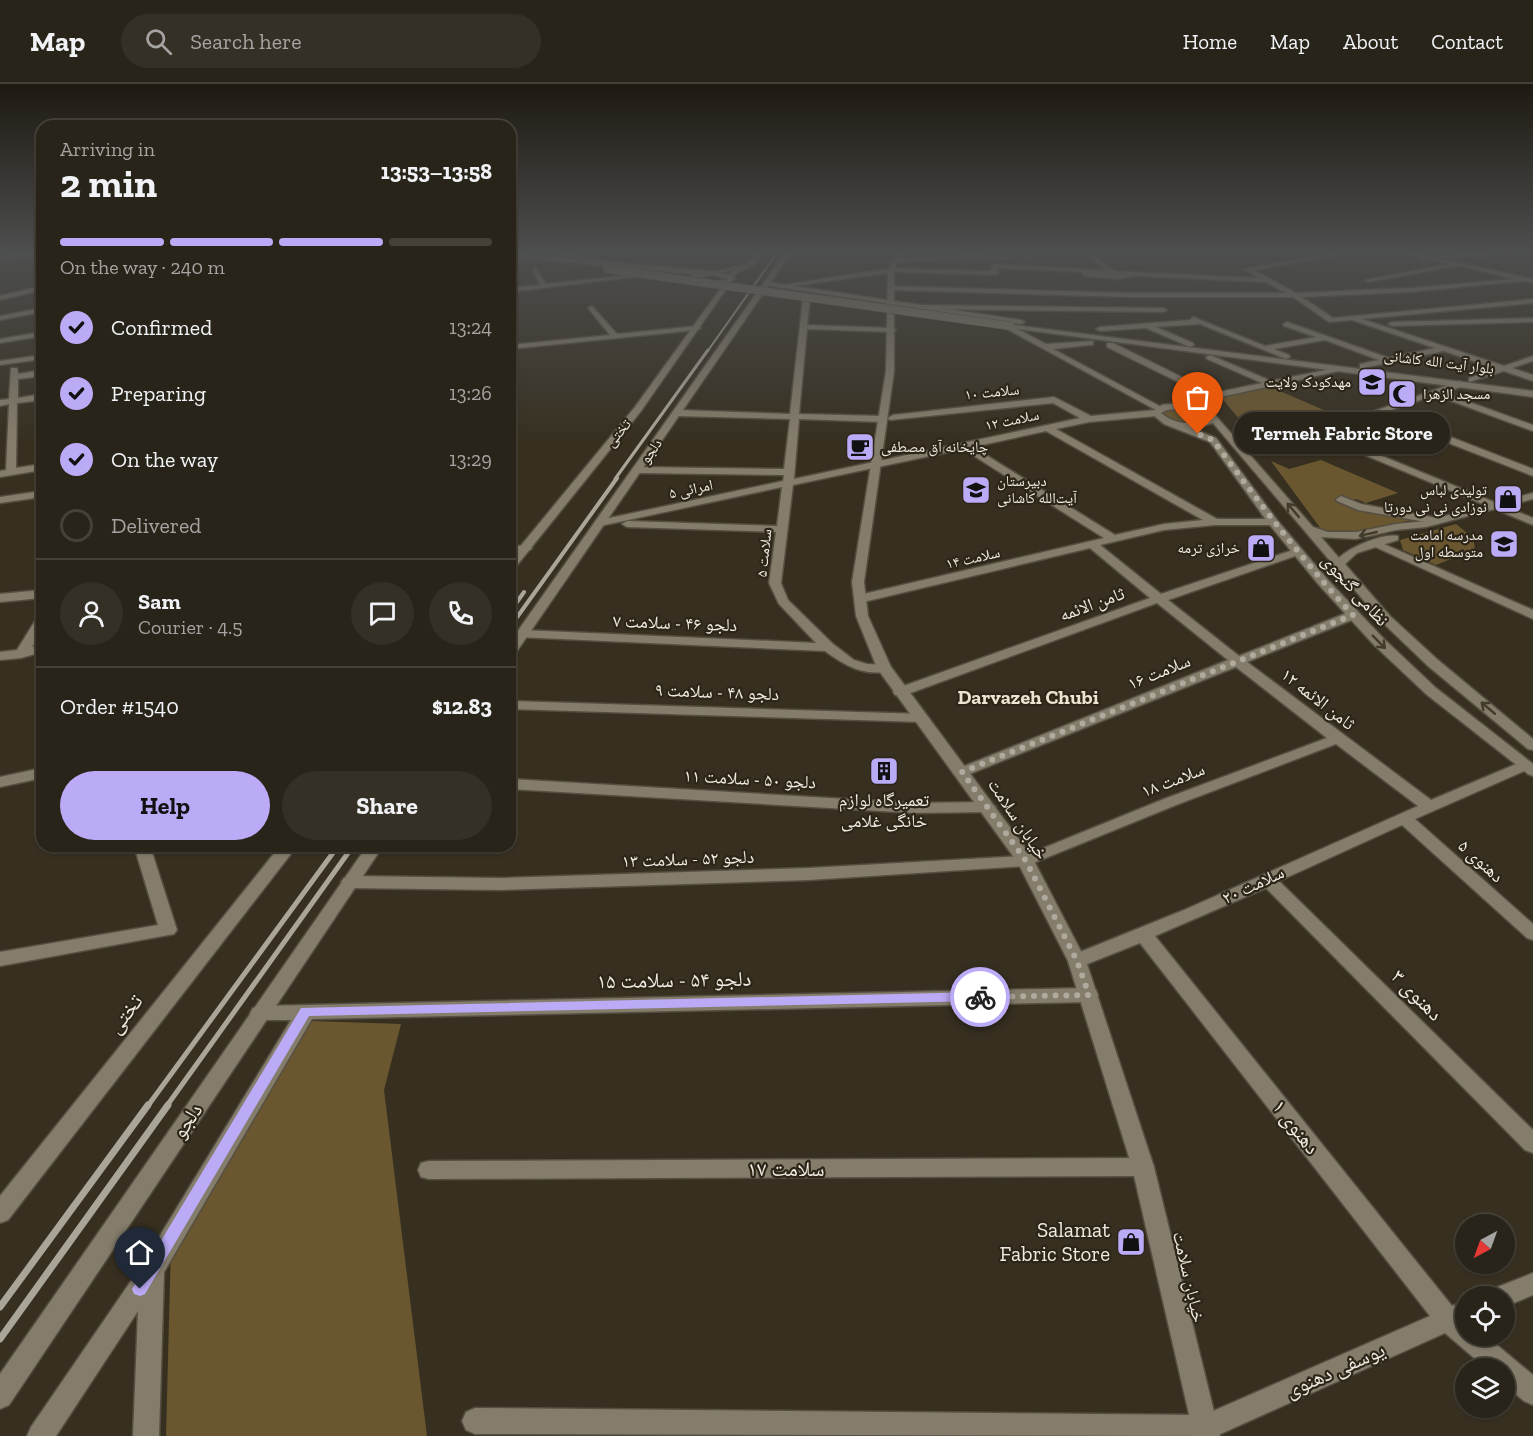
<!DOCTYPE html>
<meta charset="utf-8">
<style>
body{margin:0;font-family:"Zilla Slab","Noto Naskh Arabic",serif;background:#353026;color:#f1f3f6;height:100vh;display:flex;flex-direction:column;font-size:22px;white-space:nowrap}
*{box-sizing:border-box;margin:0}
p{font-size:20px;color:#a5a4a2}
.icon{flex:none;width:33px;height:33px;fill:none;stroke:currentColor;stroke-width:2;stroke-linecap:round;stroke-linejoin:round}
.map{position:relative;flex:1;overflow:hidden}
.panel{position:absolute;left:36px;top:36px;width:480px;height:732px;display:flex;flex-direction:column;background:#292419;border-radius:18px;box-shadow:0 2px 4px #0004,0 0 0 2px #454138}
.panel>*{flex:none}
.needle{width:39px;rotate:221deg}
.fabs{position:absolute;left:1455px;top:1130px;display:grid;gap:12px}
.fabs a{display:grid;place-items:center;width:60px;height:60px;border-radius:50%;background:#292419;box-shadow:0 2px 4px #0004,0 0 0 2px #454138;font-size:30px}
.pin{position:absolute;display:grid;place-items:center;width:51px;height:51px;color:#fff;margin:-62px -26px;border-radius:50% 50% 50% 0;rotate:-45deg;box-shadow:0 0 6px #0007}
.pin .icon{rotate:45deg}
.courier{position:absolute;display:grid;place-items:center;width:60px;height:60px;margin:-30px;border:4px solid #bbaaf6;border-radius:50%;background:#fff;color:#222;box-shadow:0 2px 8px #0007}
.bubble{position:absolute;height:42px;border-radius:21px;background:#292419;box-shadow:0 2px 4px #0004,0 0 0 2px #454138;font-size:20px;font-weight:700;line-height:42px;text-align:center}
.summary em{font-style:normal;font-weight:700}
.summary div{display:flex;flex-direction:column-reverse}
.summary{display:flex;align-items:center;justify-content:space-between;height:102px;padding:0 24px}
h1{font-size:39px;font-weight:700;line-height:45px}
.bar{display:grid;grid-template-columns:repeat(4,1fr);gap:9px 6px;align-content:center;height:72px;padding:0 24px}
.bar i{height:8px;border-radius:4px;background:#454138}
.bar .current{background:#bbaaf6}
.bar p{grid-column:span 4}
.line{display:flex;align-items:center;gap:15px;padding:0 24px;border-top:2px solid #454138}
.line div{flex:1}
.round{display:grid;place-items:center;flex:none;width:63px;height:63px;border-radius:32px;background:#353026}
ol{padding:0 24px;list-style:none}
li{display:flex;align-items:center;gap:18px;height:66px}
li p{margin-inline-start:auto}
li .icon{padding:6px;border-radius:50%;background:#bbaaf6;color:#111;stroke-width:4}
li:last-child{color:#a5a4a2}
li i{width:33px;height:33px;border:3px solid #454138;border-radius:50%}
.action{display:flex;gap:12px;margin-top:auto;padding:12px 24px}
.action a{flex:1;height:69px;border-radius:36px;background:#bbaaf6;color:#111;font-size:24px;font-weight:700;line-height:69px;text-align:center}
.action a+a{background:#353026;color:#f1f3f6}
header{display:flex;align-items:center;gap:36px;box-sizing:border-box;height:84px;padding:0 30px;background:#292419;border-bottom:2px solid #454138}
header strong{font-size:28px}
nav{display:flex;gap:33px;margin-inline-start:auto;font-size:21px}
.search{width:420px;height:54px;background:#353026;display:flex;align-items:center;gap:15px;box-sizing:border-box;padding:0 21px;border-radius:33px;color:#a5a4a2;font-size:22px}
.map>svg:first-child{display:block}
.green{fill:#6a5730}
.lines{fill:none;stroke-linecap:round;stroke-linejoin:round}
.minor-casing{stroke:#554f42;stroke-width:3}
.tertiary-casing{stroke:#554f42;stroke-width:3}
.secondary-casing{stroke:#554f42;stroke-width:3}
.minor{fill:#857d6c;fill-rule:evenodd}
.tertiary{fill:#857d6c;fill-rule:evenodd}
.secondary{fill:#857d6c;fill-rule:evenodd}
.rail-far4{stroke:#aaa599;stroke-width:2}
.rail-far3{stroke:#aaa599;stroke-width:3}
.rail-far2{stroke:#aaa599;stroke-width:4}
.rail-far1{stroke:#aaa599;stroke-width:5}
.rail{stroke:#aaa599;stroke-width:7}
.secondary-bridge-casing{stroke:#554f42;stroke-width:9;stroke-linecap:butt}
.secondary-bridge{stroke:#857d6c;stroke-width:8}
.oneway{stroke:#433c2d}
.route{fill:#bbaaf6}
.done{stroke:#afa99e;stroke-width:6;stroke-dasharray:0 10.8}
.labels{text-anchor:middle;stroke-width:4.5;stroke-linejoin:round;paint-order:stroke}
.far-street-label{font-size:15px;fill:#efeae1;stroke:#2d2618}
.far-poi-label{font-size:15px;fill:#efeae1;stroke:#2d2618;text-anchor:end}
.street-label{font-size:18px;fill:#efeae1;stroke:#2d2618}
.poi-label{font-size:18px;fill:#efeae1;stroke:#2d2618}
.neighbourhood-label{font-size:20px;font-weight:bold;fill:#ede3d1;stroke:#2d2618}
.near-street-label{font-size:21px;fill:#efeae1;stroke:#2d2618}
.near-poi-label{font-size:21px;fill:#efeae1;stroke:#2d2618;text-anchor:end}
</style>
<header>
<strong>Map</strong>
<div class="search"><svg class="icon" aria-label="search" viewBox="0 0 24 24"><circle cx="10" cy="10" r="6"/><path d="M15 15l6 6"/></svg>Search here</div>
<nav><a>Home</a><a>Map</a><a>About</a><a>Contact</a></nav>
</header>
<div class="map">
<svg width="1533" height="1352" viewBox="0 0 1533 1352">
<rect width="100%" height="100%" fill="#373021"/>
<g class="green">
<path d="M1268,302L1340,333L1260,360L1220,312Z"/>
<path d="M1174,324L1196,326L1207,333C1196,345 1177,338 1163,334L1160,328Z"/>
<path d="M1321,376L1398,409L1366,419L1356,415L1350,417L1418,434C1389,441 1350,458 1321,445L1271,377L1289,385Z"/>
<path d="M1456,440L1473,454L1475,465L1436,481L1403,466L1400,456Z"/>
<path d="M312,937L401,940L384,1006L427,1352H166L171,1161Z"/>
</g>
<g class="lines">
<g class="minor-casing">
<g id="minor">
<path d="M541,166H555L620,181L617,183Z"/>
<path d="M1016,166H1023L1031,174L1026,175Z"/>
<path d="M1078,166H1086L1115,187L1258,194L1244,185L1352,166H1369L1254,186L1296,209L1410,204L1525,194L1523,197L1410,208L1302,213L1333,234L1533,215V219L1362,235L1504,282L1533,272V277L1512,284L1533,291V297L1504,287L1469,298V294L1496,285L1444,267L1363,284H1360V280L1379,276L1325,256L1274,265L1289,271L1290,273L1286,275L1200,240L1156,243L1193,259L1194,261L1190,263L1146,244L1100,247L1096,245L1100,243L1190,236L1193,233L1265,262L1316,253L1284,242L1283,240L1287,238L1389,274L1435,264L1352,236L1329,238L1293,213H1131L890,206L887,204L890,202L1131,209H1286L1265,198L1135,192L1119,195L1085,192L1082,190L1083,188L998,184L999,189L996,191L894,188L780,204L777,202L891,184L992,187L991,182L994,180L1106,186Z"/>
<path d="M1502,166L1533,168L1422,176L1419,174Z"/>
<path d="M42,167V171L0,176V172Z"/>
<path d="M971,170L1011,173L1008,175L971,174L895,178L892,176Z"/>
<path d="M750,179L752,182L711,191L708,189Z"/>
<path d="M1455,179L1457,182L1368,198L1365,196Z"/>
<path d="M536,184L546,200L638,190L641,192L510,208V204L540,201L533,186Z"/>
<path d="M803,214L810,216L807,241L892,244L896,246L892,248L807,245L799,330L883,332L888,335L883,338L799,335L794,395L1080,334L1053,319L890,336L888,334L893,331L1054,313L1091,332L1156,326L1005,244L1012,242L1046,260L1093,257V261H1090L1053,265L1165,325L1156,332L1089,338L1056,345L1217,435H1273L1278,438L1273,441H1215L1164,446L1100,461L1161,510L1293,466H1301V470L1168,516L1239,572L1349,528H1357L1359,531L1357,534L1247,578L1431,716L1521,678L1526,676L1533,680L1531,684L1415,735L1533,840V856L1527,854L1402,741L1279,797L1533,1046V1069L1525,1066L1266,804L1155,852L1452,1222L1466,1217V1251H1485L1533,1291V1321L1524,1317L1504,1300V1284H1486L1445,1249L1216,1352L475,1350L466,1346L462,1337L466,1328L475,1324L1204,1331L1430,1232L1140,859L1077,884L1070,882L1068,877L1070,872L1184,826L1418,722L1336,660L1176,721L1026,782L809,796L499,806L350,804L344,802L341,798L344,794L350,792L499,794L809,784L1024,772L1164,715L1327,654L1236,583L967,691H957L954,688L957,685L1228,576L1157,519L905,611H895L893,608L895,605L1150,514L1090,464L859,519L855,518V512L1104,454L963,365L793,401L781,499L788,516L833,560L854,576L867,580L889,581L891,584L889,587C864,593 844,581 825,567L517,553L516,550L522,546L816,559L779,520L769,499L776,448L627,443L622,440L627,437L777,442L782,403L600,442L595,439L600,436L783,397L784,391L638,389L633,386L638,383L784,385L790,335L678,332L673,329L678,326L790,330ZM1046,347L1203,436L1164,440L1115,451L973,363Z"/>
<path d="M921,221L1163,224L1167,226L1163,228L918,225Z"/>
<path d="M592,222L617,250L697,242L701,244L697,246L510,265V261L610,251L588,224Z"/>
<path d="M42,224V228L0,236V232Z"/>
<path d="M1533,234V238L1392,242L1388,240L1392,238Z"/>
<path d="M42,248V252L0,259V255Z"/>
<path d="M1107,259H1113L1214,309L1262,299L1207,275L1206,273L1210,271L1271,297L1331,285L1335,282L1339,287L1216,314L1195,327L1190,324L1192,322L1207,312L1107,263Z"/>
<path d="M42,271V275L0,281V277Z"/>
<path d="M11,284H17L18,290L42,286V292L18,295V314L42,310V316L17,319L16,384L42,380V386L0,393V387L6,386L9,320L0,322V316L9,315Z"/>
<path d="M1460,297L1464,300L1463,302L1444,309L1533,341V347L1435,311L1386,328L1533,385V392L1377,331L1326,349L1533,434V441L1312,349Z"/>
<path d="M42,407V413L0,419V413Z"/>
<path d="M1341,412L1361,420L1437,434L1442,437L1437,440L1358,426L1337,417L1336,415Z"/>
<path d="M1375,456L1533,526V535L1371,461V457Z"/>
<path d="M526,461L532,464L530,466L510,469V463Z"/>
<path d="M42,506V514L0,518V510Z"/>
<path d="M42,531V546L32,563L42,560V568L21,574L0,576V568L17,566L38,532Z"/>
<path d="M510,617L922,630L929,634L922,638L510,625Z"/>
<path d="M42,684V694L0,703V693Z"/>
<path d="M510,695L914,719L988,718L996,723L988,728L914,729L510,705Z"/>
<path d="M134,762H150L177,846L174,850L0,882V868L158,841Z"/>
<path d="M1089,904L1096,906L1098,911L1096,916L1089,918L312,935L164,1188L159,1352H133L138,1227L56,1352H27L31,1343L144,1178L291,936H260L253,934L250,929L253,924L260,922Z"/>
<path d="M1143,1074L1151,1076L1154,1083L1151,1090L1143,1092L429,1095L421,1093L418,1086L421,1079L429,1077Z"/>
<path d="M1533,1189V1211L1504,1223V1212H1492L1495,1204Z"/>
</g>
</g>
<g class="tertiary-casing">
<g id="tertiary">
<path d="M758,166H764L752,182L737,189L733,194H729L732,187L748,180Z"/>
<path d="M787,166H793L515,570L510,571V558Z"/>
<path d="M904,166H911L898,177L894,187V287L864,498L868,532L891,583L1032,773L1086,877L1154,1083L1220,1352H1194L1132,1083L1068,877L1018,779L877,584L856,532L852,498L886,287L888,187L893,175Z"/>
<path d="M726,197L731,198L641,327L514,485L510,487V475L635,323Z"/>
<path d="M1179,319L1202,323L1215,331L1313,443L1328,448H1356L1396,440L1426,437L1533,409V415L1426,443L1396,446L1356,455L1321,453L1339,474C1350,463 1383,449 1398,452V456L1357,469L1345,480L1390,532L1438,576L1533,655V666L1528,665L1428,582L1382,538L1213,339L1193,345L1216,354L1277,436L1327,495L1384,555L1436,604L1533,680V692L1528,690L1426,610L1374,561L1319,501L1269,440L1210,358L1164,340L1151,329L1162,321ZM1179,325L1195,327L1207,335C1192,342 1174,340 1161,329L1167,326Z"/>
<path d="M280,762H297L8,1136L0,1139V1112Z"/>
<path d="M367,762H383L9,1321L0,1325V1290Z"/>
</g>
</g>
<g class="secondary-casing">
<g id="secondary">
<path d="M1390,166H1403L1533,195V199Z"/>
<path d="M510,169L711,187L730,190L735,195C722,205 701,205 687,196V194L692,190L510,173ZM711,191L728,195L710,199L694,195Z"/>
<path d="M767,198L1021,236L1025,238L1021,240L765,201Z"/>
<path d="M42,202V206L0,216V212Z"/>
<path d="M1007,240L1533,307V313L1010,244L1006,242Z"/>
</g>
</g>
<use href="#minor" class="minor"/>
<use href="#tertiary" class="tertiary"/>
<use href="#secondary" class="secondary"/>
<path class="rail-far4" d="M707,268L779,166"/>
<path class="rail-far3" d="M615,395L708,266"/>
<g class="rail-far2">
<path d="M510,528L524,508"/>
<path d="M510,543L617,394"/>
</g>
<g class="rail-far1">
<path d="M147,1023L338,762"/>
<path d="M166,1023L353,762"/>
</g>
<g class="rail">
<path d="M0,1223L148,1021"/>
<path d="M0,1255L168,1021"/>
</g>
<g class="secondary-bridge-casing">
<path id="secondary-bridge" d="M607,185L1010,242"/>
</g>
<use href="#secondary-bridge" class="secondary-bridge"/>
</g>
<defs><path id="oneway-shaft" d="M-6 0H5M1.5-3L5.5 0L1.5 3" fill="none" stroke-width="1.6" stroke-linecap="round" stroke-linejoin="round" transform="scale(1.5)"/></defs>
<g class="oneway">
<use href="#oneway-shaft" transform="translate(1293 426) rotate(-130)"/>
<use href="#oneway-shaft" transform="translate(1368 450) rotate(167)"/>
<use href="#oneway-shaft" transform="translate(1379 558) rotate(45)"/>
<use href="#oneway-shaft" transform="translate(1488 624) rotate(-140)"/>
</g>
<linearGradient id="sky" x2="0" y2="1"><stop stop-color="#1e1a12"/><stop offset="0.47" stop-color="#4d4e4e"/><stop offset="1" stop-color="#4d4e4e" stop-opacity="0"/></linearGradient>
<rect width="1533" height="356" fill="url(#sky)"/>
<path class="route" d="M980,908L986,913L980,917L309,932L145,1210L140,1212L134,1210L132,1205L301,924Z"/>
<g class="lines">
<path class="done" d="M980,913L1089,911L1077,877L1026,777L962,688L1353,531C1302,476 1258,417 1213,356L1198,350"/>
</g>
<defs>
<g id="school-square" transform="scale(1.5)"><rect x="-9" y="-9" width="18" height="18" rx="4" fill="#bbaaf6" stroke="#2d2618"/><path d="M0-5L7-2L0 1L-7-2ZM-4 1L0 2.5L4 1V4Q0 6-4 4Z" fill="#111"/></g>
<g id="mosque-square" transform="scale(1.5)"><rect x="-9" y="-9" width="18" height="18" rx="4" fill="#bbaaf6" stroke="#2d2618"/><path d="M3.5-4.9A6 6 0 1 0 3.5 4.9A5 5 0 1 1 3.5-4.9Z" fill="#111"/></g>
<g id="cafe-square" transform="scale(1.5)"><rect x="-9" y="-9" width="18" height="18" rx="4" fill="#bbaaf6" stroke="#2d2618"/><path d="M-5.5-4.5H6V0H3Q3 3.5 0 3.5H-2.5Q-5.5 3.5-5.5 0ZM3-3.2v2h1.7v-2ZM-6 4.5H4V6H-6Z" fill="#111"/></g>
<g id="shop-square" transform="scale(1.5)"><rect x="-9" y="-9" width="18" height="18" rx="4" fill="#bbaaf6" stroke="#2d2618"/><path d="M-5-2.5h2.3a2.7 3.5 0 0 1 5.4 0H5L5.5 6h-11ZM-1.5-2.5h3a1.5 2.3 0 0 0-3 0Z" fill="#111"/></g>
<g id="building-square" transform="scale(1.5)"><rect x="-9" y="-9" width="18" height="18" rx="4" fill="#bbaaf6" stroke="#2d2618"/><path d="M-4-6H4V6H1V3H-1V6H-4ZM-2.5-4.3h1.7v1.8h-1.7ZM.8-4.3h1.7v1.8H.8ZM-2.5-1h1.7V.8h-1.7ZM.8-1h1.7V.8H.8Z" fill="#111"/></g>
</defs>
<g fill-rule="evenodd">
<use href="#school-square" x="1372" y="298"/>
<use href="#mosque-square" x="1402" y="310"/>
<use href="#cafe-square" x="860" y="363"/>
<use href="#school-square" x="976" y="406"/>
<use href="#shop-square" x="1508" y="415"/>
<use href="#school-square" x="1504" y="460"/>
<use href="#shop-square" x="1261" y="464"/>
<use href="#building-square" x="884" y="687"/>
<use href="#shop-square" x="1131" y="1158"/>
</g>
<g class="labels">
<g class="far-street-label">
<text transform="translate(1439 278) rotate(7)" y="5">بلوار آیت الله کاشانی</text>
<text transform="translate(992 308) rotate(-6)" y="5">سلامت ۱۰</text>
<text transform="translate(1012 336) rotate(-12)" y="5">سلامت ۱۲</text>
<text transform="translate(618 349) rotate(-50)" y="5">تختی</text>
<text transform="translate(651 367) rotate(-55)" y="5">دلجو</text>
<text transform="translate(691 405) rotate(-12)" y="5">امرائی ۵</text>
<text transform="translate(764 469) rotate(-84)" y="5">سلامت ۵</text>
<text transform="translate(973 474) rotate(-13)" y="5">سلامت ۱۴</text>
</g>
<g class="far-poi-label">
<text x="1351" y="303">مهدکودک ولایت</text>
<text x="1423" y="315" text-anchor="start">مسجد الزهرا</text>
<text x="881" y="368" text-anchor="start">چایخانه آق مصطفی</text>
<text x="997" y="402" text-anchor="start">دبیرستان<tspan x="997" dy="17">آیت‌الله کاشانی</tspan></text>
<text x="1487" y="411">تولیدی لباس<tspan x="1487" dy="17">نوزادی نی نی دورتا</tspan></text>
<text x="1483" y="456">مدرسه امامت<tspan x="1483" dy="17">متوسطه اول</tspan></text>
<text x="1240" y="469">خرازی ترمه</text>
</g>
<g class="street-label">
<text transform="translate(1355 506) rotate(48)" y="6">نظامی گنجوی</text>
<text transform="translate(1092 520) rotate(-20)" y="6">ثامن الائمه</text>
<text transform="translate(675 539) rotate(2)" y="6">دلجو ۴۶ - سلامت ۷</text>
<text transform="translate(1159 588) rotate(-22)" y="6">سلامت ۱۶</text>
<text transform="translate(717 608) rotate(2)" y="6">دلجو ۴۸ - سلامت ۹</text>
<text transform="translate(1318 615) rotate(38)" y="6">ثامن الائمه ۱۲</text>
<text transform="translate(750 695) rotate(3)" y="6">دلجو ۵۰ - سلامت ۱۱</text>
<text transform="translate(1173 696) rotate(-21)" y="6">سلامت ۱۸</text>
<text transform="translate(1018 735) rotate(56)" y="6">خیابان سلامت</text>
<text transform="translate(688 775) rotate(-2)" y="6">دلجو ۵۲ - سلامت ۱۳</text>
<text transform="translate(1481 777) rotate(42)" y="6">دهنوی ۵</text>
<text transform="translate(1253 801) rotate(-25)" y="6">سلامت ۲۰</text>
<text transform="translate(1189 1193) rotate(77)" y="6">خیابان سلامت</text>
</g>
<g class="poi-label">
<text x="884" y="722">تعمیرگاه لوازم<tspan x="884" dy="21">خانگی غلامی</tspan></text>
</g>
<g class="neighbourhood-label">
<text x="1028" y="620">Darvazeh Chubi</text>
</g>
<g class="near-street-label">
<text transform="translate(674 896) rotate(-1)" y="7">دلجو ۵۴ - سلامت ۱۵</text>
<text transform="translate(1417 911) rotate(45)" y="7">دهنوی ۳</text>
<text transform="translate(125 930) rotate(-52)" y="7">تختی</text>
<text transform="translate(187 1037) rotate(-56)" y="7">دلجو</text>
<text transform="translate(1296 1043) rotate(52)" y="7">دهنوی ۱</text>
<text x="786" y="1092">سلامت ۱۷</text>
<text transform="translate(1335 1286) rotate(-24)" y="7">یوسفی دهنوی</text>
</g>
<g class="near-poi-label">
<text x="1110" y="1153">Salamat<tspan x="1110" dy="24">Fabric Store</tspan></text>
</g>
</g>
</svg>
<div class="fabs">
<a><svg class="needle" viewBox="-14 -14 28 28"><path d="M0-13l5 13h-10z" fill="#e53935"/><path d="M0 13l5-13h-10z" fill="#a5a4a2"/></svg></a>
<a><svg class="icon" aria-label="locate" viewBox="0 0 24 24"><circle cx="12" cy="12" r="6"/><path d="M12 2v4M12 18v4M2 12h4M18 12h4"/></svg></a>
<a><svg class="icon" aria-label="layers" viewBox="0 0 24 24"><path d="M12 4l9 5-9 5-9-5zM3 14l9 5 9-5"/></svg></a>
</div>
<div class="pin" style="left:1198px;top:350px;background:#ea580c"><svg class="icon" aria-label="bag" viewBox="0 0 24 24"><path d="M5 8h14l-1 12H6zM9 8a3 3 0 0 1 6 0"/></svg></div>
<div class="pin" style="left:140px;top:1205px;background:#1f2937"><svg class="icon" aria-label="home" viewBox="0 0 24 24"><path d="M3 11l9-7 9 7M6 9v11h12V9"/></svg></div>
<div class="courier" style="left:980px;top:913px"><svg class="icon" aria-label="bike" viewBox="0 0 24 24"><circle cx="6" cy="16" r="4"/><circle cx="18" cy="16" r="4"/><path d="M6 16l4-8h5l3 8M10 8l3 8H6M13 5h3"/></svg></div>
<div class="bubble" style="left:1234px;top:328px;width:216px">Termeh Fabric Store</div>
<section class="panel">
<div class="summary"><div><h1>2 min</h1><p>Arriving in</p></div><em>13:53–13:58</em></div>
<div class="bar"><i class="current"></i><i class="current"></i><i class="current"></i><i></i><p>On the way · 240 m</p></div>
<ol>
<li><svg class="icon" aria-label="check" viewBox="0 0 24 24"><path d="M5 12l5 5 9-10"/></svg>Confirmed<p>13:24</p></li>
<li><svg class="icon" aria-label="check" viewBox="0 0 24 24"><path d="M5 12l5 5 9-10"/></svg>Preparing<p>13:26</p></li>
<li><svg class="icon" aria-label="check" viewBox="0 0 24 24"><path d="M5 12l5 5 9-10"/></svg>On the way<p>13:29</p></li>
<li><i></i>Delivered</li>
</ol>
<div class="line" style="height:108px"><a class="round"><svg class="icon" aria-label="person" viewBox="0 0 24 24"><circle cx="12" cy="8" r="4"/><path d="M4 21q1-7 8-7t8 7"/></svg></a><div><b>Sam</b><p>Courier · 4.5</p></div><a class="round"><svg class="icon" aria-label="chat" viewBox="0 0 24 24"><path d="M4 5h16v11H9l-5 4z"/></svg></a><a class="round"><svg class="icon" aria-label="phone" viewBox="0 0 24 24"><path d="M5 4h4l2 5-3 2q2 4 5 5l2-3 5 2v4C11 20 4 13 5 4z"/></svg></a></div>
<div class="line" style="height:78px"><div>Order #1540</div><b>$12.83</b></div>
<div class="action"><a>Help</a><a>Share</a></div>
</section>
</div>
